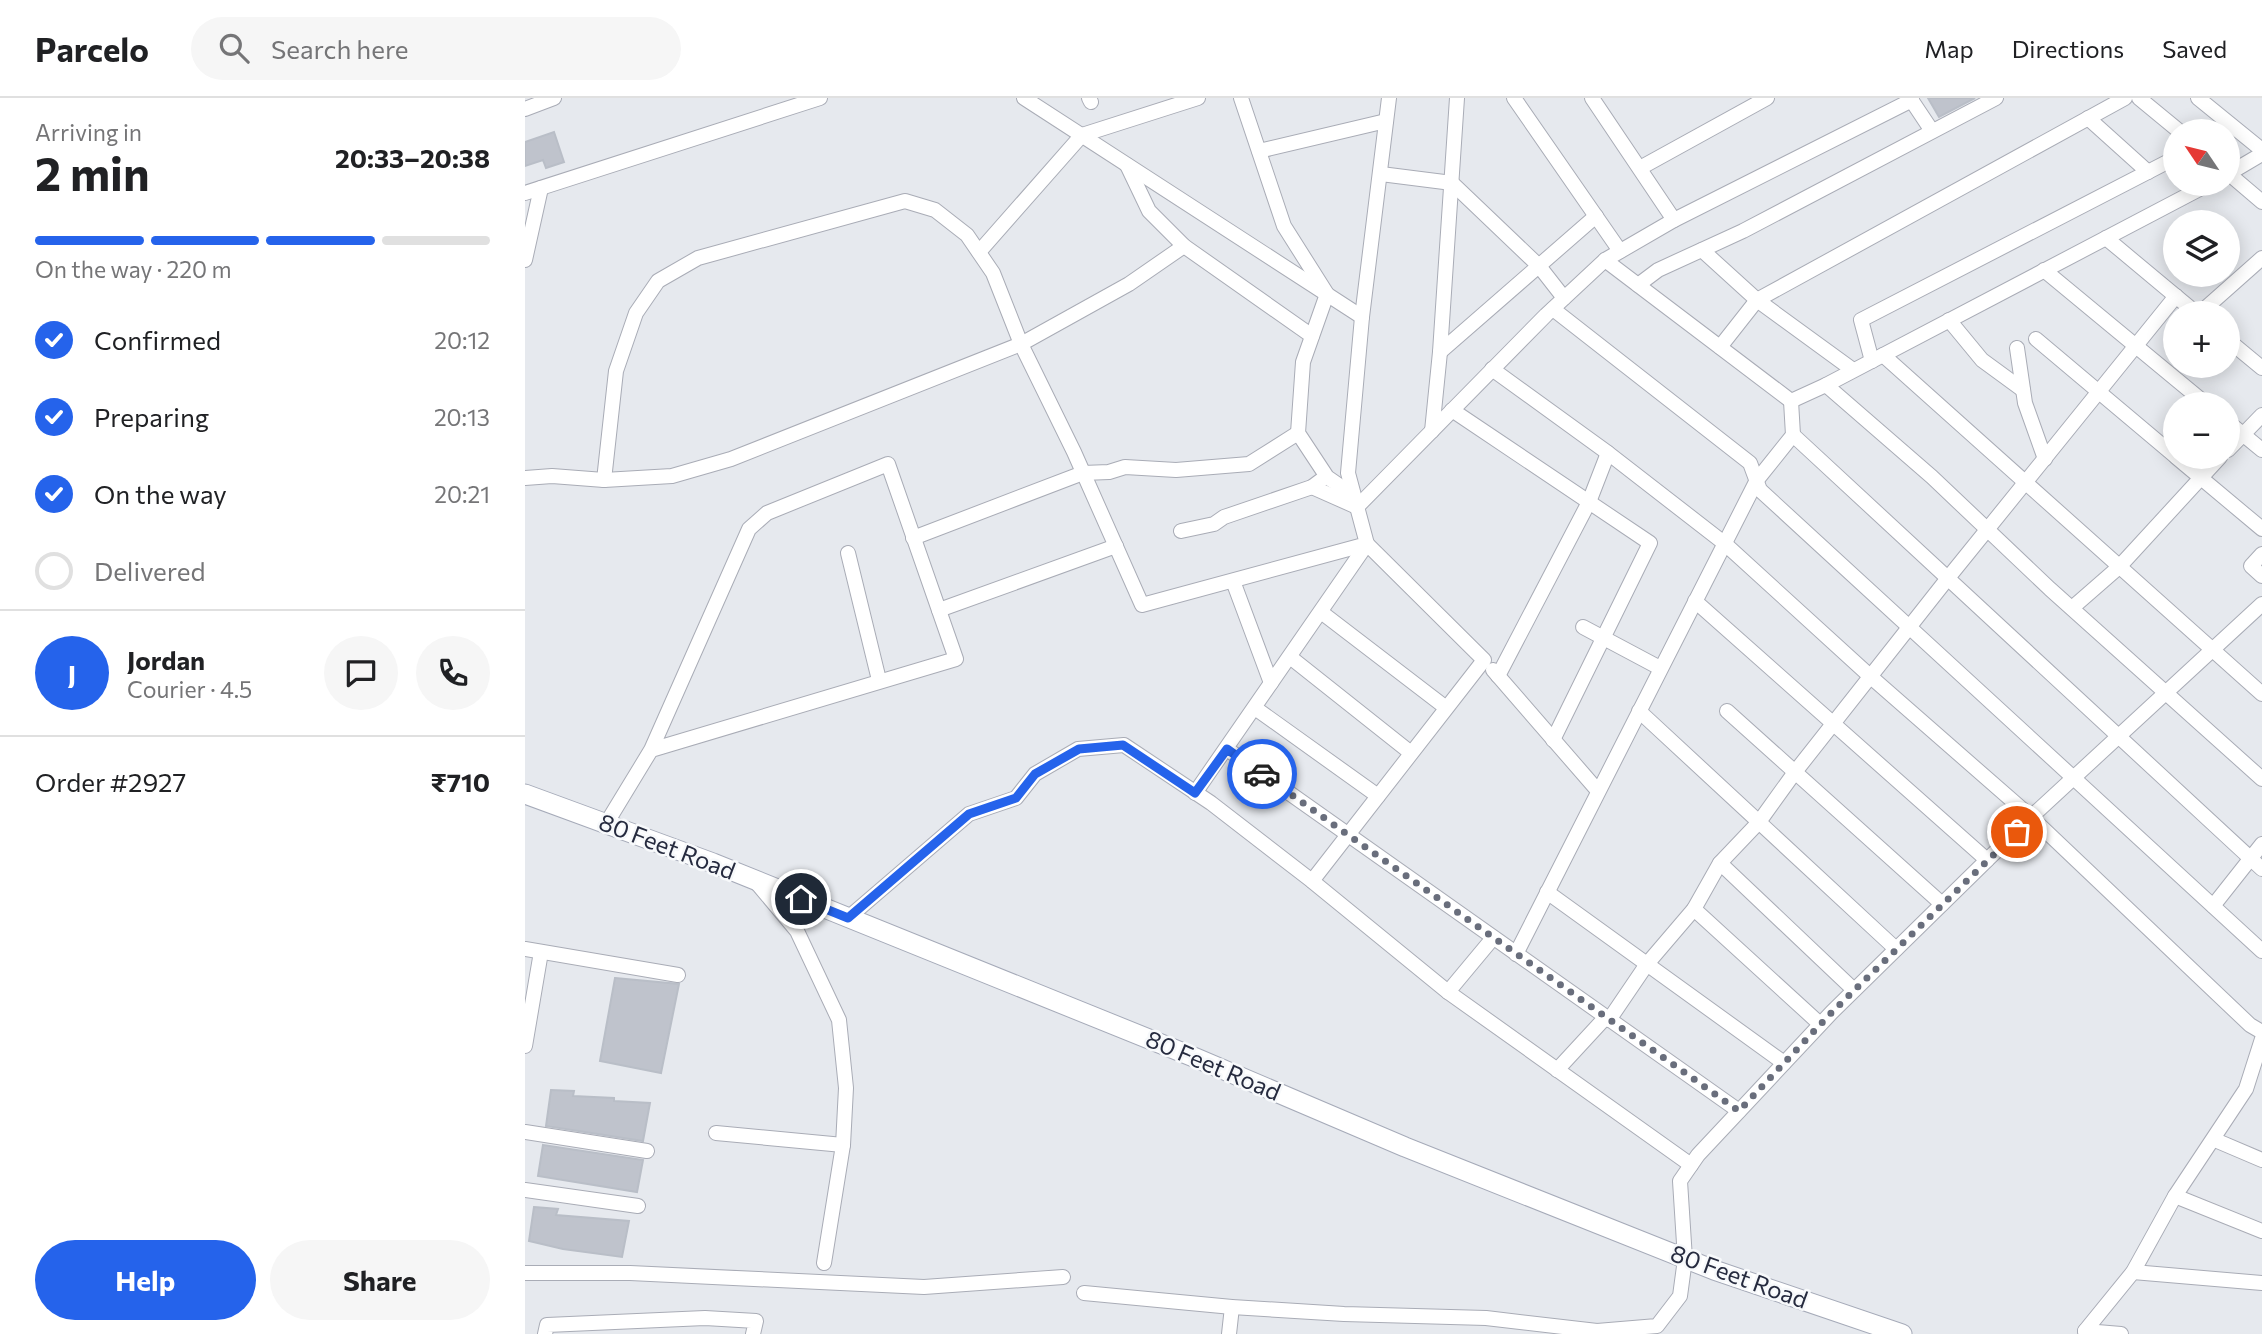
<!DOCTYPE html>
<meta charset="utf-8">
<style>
body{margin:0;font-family:Commissioner,sans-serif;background:#f6f6f6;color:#202124;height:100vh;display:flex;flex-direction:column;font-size:26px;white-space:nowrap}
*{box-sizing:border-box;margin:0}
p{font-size:23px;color:#757577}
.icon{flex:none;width:38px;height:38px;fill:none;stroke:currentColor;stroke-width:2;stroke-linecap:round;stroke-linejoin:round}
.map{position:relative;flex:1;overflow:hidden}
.side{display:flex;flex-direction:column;background:#fff;width:525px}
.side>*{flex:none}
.needle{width:46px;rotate:305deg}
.fabs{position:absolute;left:1638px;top:21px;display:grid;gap:14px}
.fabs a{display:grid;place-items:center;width:77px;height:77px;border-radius:50%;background:#fff;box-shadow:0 4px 18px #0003;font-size:35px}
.pin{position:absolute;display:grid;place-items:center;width:60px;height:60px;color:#fff;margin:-30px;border:4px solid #fff;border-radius:50%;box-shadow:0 2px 7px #0007}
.courier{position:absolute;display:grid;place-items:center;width:70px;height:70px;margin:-35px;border:5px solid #2563eb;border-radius:50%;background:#fff;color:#222;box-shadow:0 2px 9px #0007}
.overview em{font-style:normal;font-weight:700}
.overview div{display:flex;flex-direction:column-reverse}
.overview{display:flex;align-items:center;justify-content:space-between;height:119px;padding:0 35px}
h1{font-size:46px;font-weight:700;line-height:52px}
.bar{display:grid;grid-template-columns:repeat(4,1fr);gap:10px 7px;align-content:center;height:84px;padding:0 35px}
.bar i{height:9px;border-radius:5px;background:#e0e0e0}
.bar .selected{background:#2563eb}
.bar p{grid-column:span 4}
.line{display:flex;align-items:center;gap:18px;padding:0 35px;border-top:2px solid #e0e0e0}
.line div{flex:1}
.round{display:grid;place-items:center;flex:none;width:74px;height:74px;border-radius:37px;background:#f6f6f6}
ol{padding:0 35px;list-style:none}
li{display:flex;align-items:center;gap:21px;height:77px}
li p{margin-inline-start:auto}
li .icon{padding:7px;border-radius:50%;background:#2563eb;color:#fff;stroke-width:4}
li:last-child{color:#757577}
li i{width:38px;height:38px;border:4px solid #e0e0e0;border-radius:50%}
.button{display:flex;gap:14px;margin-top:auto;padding:14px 35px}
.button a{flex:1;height:80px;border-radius:42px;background:#2563eb;color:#fff;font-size:28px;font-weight:700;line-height:80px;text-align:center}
.button a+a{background:#f6f6f6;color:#202124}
header{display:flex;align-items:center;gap:42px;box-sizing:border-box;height:98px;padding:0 35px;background:#fff;border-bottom:2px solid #e0e0e0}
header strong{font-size:33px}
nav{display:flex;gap:38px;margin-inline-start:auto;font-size:24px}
.search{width:490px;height:63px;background:#f6f6f6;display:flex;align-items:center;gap:18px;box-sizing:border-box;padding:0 24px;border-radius:38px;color:#757577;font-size:26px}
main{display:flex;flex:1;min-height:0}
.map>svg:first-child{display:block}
.building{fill:#bfc3cc;stroke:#b9bec7;stroke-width:2}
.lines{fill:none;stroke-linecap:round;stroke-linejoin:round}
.minor-casing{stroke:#a9acb6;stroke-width:16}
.secondary-casing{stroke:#a6abb9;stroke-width:21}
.minor{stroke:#fff;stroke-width:14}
.secondary{stroke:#fff;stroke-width:19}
.done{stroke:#696e7c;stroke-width:7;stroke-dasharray:0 12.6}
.route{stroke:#2563eb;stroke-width:9}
.labels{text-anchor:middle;stroke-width:5;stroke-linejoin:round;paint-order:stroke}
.street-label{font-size:24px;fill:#262b3f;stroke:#f7f9fb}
</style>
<header>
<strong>Parcelo</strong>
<div class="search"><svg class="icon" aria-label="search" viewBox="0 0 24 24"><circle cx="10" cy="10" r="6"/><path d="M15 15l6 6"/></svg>Search here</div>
<nav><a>Map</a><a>Directions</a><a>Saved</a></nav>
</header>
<main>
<section class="side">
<div class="overview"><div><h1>2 min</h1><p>Arriving in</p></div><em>20:33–20:38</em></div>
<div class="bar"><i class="selected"></i><i class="selected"></i><i class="selected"></i><i></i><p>On the way · 220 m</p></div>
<ol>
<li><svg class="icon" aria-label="check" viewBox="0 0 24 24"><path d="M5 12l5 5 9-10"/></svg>Confirmed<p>20:12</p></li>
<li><svg class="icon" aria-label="check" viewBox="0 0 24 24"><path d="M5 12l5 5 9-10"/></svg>Preparing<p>20:13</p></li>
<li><svg class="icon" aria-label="check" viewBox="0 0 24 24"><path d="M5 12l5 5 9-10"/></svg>On the way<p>20:21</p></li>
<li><i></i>Delivered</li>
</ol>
<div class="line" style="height:126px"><b class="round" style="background:#2563eb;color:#fff">J</b><div><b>Jordan</b><p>Courier · 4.5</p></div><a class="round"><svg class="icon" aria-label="chat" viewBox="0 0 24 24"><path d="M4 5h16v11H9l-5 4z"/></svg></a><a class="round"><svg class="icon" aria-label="phone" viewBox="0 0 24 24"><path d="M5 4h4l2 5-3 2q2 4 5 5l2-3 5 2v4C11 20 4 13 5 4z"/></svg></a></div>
<div class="line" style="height:91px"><div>Order #2927</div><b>₹710</b></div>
<div class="button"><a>Help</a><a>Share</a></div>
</section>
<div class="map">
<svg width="1737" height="1236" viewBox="0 0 1737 1236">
<rect width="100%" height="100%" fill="#e6e9ee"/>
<g class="building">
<path d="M1403,0H1450L1414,19Z"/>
<path d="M29,34L39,64L21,70L18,62L0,68V44Z"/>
<path d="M90,880L154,886L136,975L75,963Z"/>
<path d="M26,992L49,993L48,998L89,1000V1003L125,1005L118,1043L21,1028Z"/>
<path d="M18,1047L118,1062L112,1094L13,1078Z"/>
<path d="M9,1109L33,1111L31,1117L104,1123L97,1159L38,1151L4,1143Z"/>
</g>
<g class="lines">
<g class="minor-casing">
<g id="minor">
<path d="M499,0L837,219"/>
<path d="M564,0L566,4"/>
<path d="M716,0L759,128L802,196L778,264L773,335L802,379L828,397"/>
<path d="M989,0L1095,153"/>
<path d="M1067,0L1149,122"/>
<path d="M1385,0L1407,33"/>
<path d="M1614,0L1654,33"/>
<path d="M1673,0L1737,52"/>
<path d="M0,11L29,0"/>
<path d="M1563,20L1623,74"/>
<path d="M734,53L861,23"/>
<path d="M602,67L624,113L659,148L787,238"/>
<path d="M1115,70L1242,0"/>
<path d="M1703,75L1737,104"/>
<path d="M856,76L927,85L1014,168L1039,200"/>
<path d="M1703,76L1737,56"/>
<path d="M0,95L295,0"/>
<path d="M1581,140L1671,215"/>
<path d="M1177,152L1232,202L1328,272"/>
<path d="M454,154L557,37L673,0"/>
<path d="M0,162L16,90"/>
<path d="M1080,162L1266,303L1301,287L1407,379L1525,491L1737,681"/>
<path d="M1519,172L1681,306"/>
<path d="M1113,187L1133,172L1218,133L1471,0"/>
<path d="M1028,211L1225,365L1235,392L1737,853"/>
<path d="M1675,215L1737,160"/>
<path d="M1424,222L1457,262L1498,292"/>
<path d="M1511,241L1650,358"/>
<path d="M1703,242L1737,270"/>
<path d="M1195,249L1232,202L1600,0"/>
<path d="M1492,250L1500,305L1520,361"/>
<path d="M915,254L1071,118"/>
<path d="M1358,257L1737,596"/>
<path d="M1347,263L1336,222L1650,60"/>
<path d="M967,271L1083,355L1199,445L1346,579L1506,719L1725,927L1737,934"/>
<path d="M1301,287L1684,86"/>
<path d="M927,312L1125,445L1028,642"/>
<path d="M1703,324L1737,352"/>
<path d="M907,333L915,254L932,0"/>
<path d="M1268,337L1737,771"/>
<path d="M1703,352L1737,317"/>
<path d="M1651,359L1737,431"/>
<path d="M0,380L27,378L79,382L147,378L206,361L496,246L604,186L659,148"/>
<path d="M79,382L91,273L111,215L133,183L173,160L380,103L410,112L442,137L468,175L496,246L549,354L617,507L842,446L823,375L837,219L864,0"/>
<path d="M787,389L832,409L1021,217L1080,162L1149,122L1387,2"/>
<path d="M656,433L689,426L699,419L787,389L795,383"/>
<path d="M388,440L558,375L584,374L600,369L651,372L724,366L773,335"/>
<path d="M323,455L354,582"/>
<path d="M1737,456L1726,468L1737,478"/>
<path d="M708,483L746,585"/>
<path d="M1170,503L1462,762"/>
<path d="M1547,510L1594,469L1695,359"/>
<path d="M414,512L591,448"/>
<path d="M796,514L920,609"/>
<path d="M1058,529L1135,570"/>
<path d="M765,559L886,655"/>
<path d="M968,572L1073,693"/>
<path d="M973,578L1064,404L1083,355"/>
<path d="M730,610L853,698"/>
<path d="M1114,613L1371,851"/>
<path d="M1202,613L1417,806"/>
<path d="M702,651L1214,1013"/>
<path d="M670,695L842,446L959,562L787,783"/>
<path d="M81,726L126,652L224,431L242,415L363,366L431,561L126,652"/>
<path d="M1195,765L1329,892"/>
<path d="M231,784L272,833L314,922L321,990L318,1047L299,1165"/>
<path d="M1022,794L1259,965"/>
<path d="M1688,808L1737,746"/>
<path d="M1169,811L1295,926"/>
<path d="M323,820L444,716L491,700L510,676L553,651L599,647L686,705L787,783L923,894L1166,1067"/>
<path d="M0,851L153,877"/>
<path d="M991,856L1232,382L1268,337L1266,303"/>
<path d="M923,894L968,840"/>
<path d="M0,948L16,854"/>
<path d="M1032,972L1080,920L1084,922L1122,866L1169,811L1195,765L1234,724L1270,674L1423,480L1651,198"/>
<path d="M0,1034L122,1053"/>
<path d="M191,1035L318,1047"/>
<path d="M1690,1042L1737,1062"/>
<path d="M0,1092L113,1108"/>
<path d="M1650,1098L1737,1133"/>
<path d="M1608,1174L1737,1185"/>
<path d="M0,1175H105L399,1189L538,1179"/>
<path d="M559,1195L707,1209L819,1216L961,1220L1072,1233L1132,1228L1155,1198L1160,1161L1155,1083L1173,1057L1307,914L1506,719L1737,506"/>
<path d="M1560,1233L1608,1174L1650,1098L1721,991L1737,941"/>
<path d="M1560,1233L1596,1236"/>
<path d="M20,1236L22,1227L180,1220L231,1223L228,1236"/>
<path d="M704,1236L707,1209"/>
</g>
</g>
<g class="secondary-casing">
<path id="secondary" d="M0,696L188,765L671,960L880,1049L1189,1172L1377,1236"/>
</g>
<use href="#minor" class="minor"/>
<use href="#secondary" class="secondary"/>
</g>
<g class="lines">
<path class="done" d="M737,676L1214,1013L1307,914L1492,734"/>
<path class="route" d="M276,801L323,820L444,716L491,700L510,676L554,651L598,647L670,695L702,651L737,676"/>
</g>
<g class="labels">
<g class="street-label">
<text transform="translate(142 749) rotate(21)" y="8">80 Feet Road</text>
<text transform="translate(688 968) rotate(23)" y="8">80 Feet Road</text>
<text transform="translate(1214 1179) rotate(20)" y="8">80 Feet Road</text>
</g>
</g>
</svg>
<div class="fabs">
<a><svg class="needle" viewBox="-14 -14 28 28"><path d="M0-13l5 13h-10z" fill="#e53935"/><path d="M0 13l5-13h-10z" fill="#757577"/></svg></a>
<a><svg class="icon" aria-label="layers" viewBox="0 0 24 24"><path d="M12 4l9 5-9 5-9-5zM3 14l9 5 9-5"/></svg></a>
<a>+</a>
<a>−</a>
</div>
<div class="pin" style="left:1492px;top:734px;background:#ea580c"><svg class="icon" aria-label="bag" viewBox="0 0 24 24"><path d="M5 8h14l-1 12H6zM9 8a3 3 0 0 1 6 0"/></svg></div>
<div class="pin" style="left:276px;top:801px;background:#1f2937"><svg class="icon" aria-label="home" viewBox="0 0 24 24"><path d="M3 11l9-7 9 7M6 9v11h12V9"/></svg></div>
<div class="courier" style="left:737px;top:676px"><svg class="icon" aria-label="car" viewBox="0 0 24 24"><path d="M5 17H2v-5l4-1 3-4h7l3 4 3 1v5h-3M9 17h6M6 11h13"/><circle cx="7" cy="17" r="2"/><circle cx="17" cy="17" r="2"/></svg></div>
</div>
</main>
